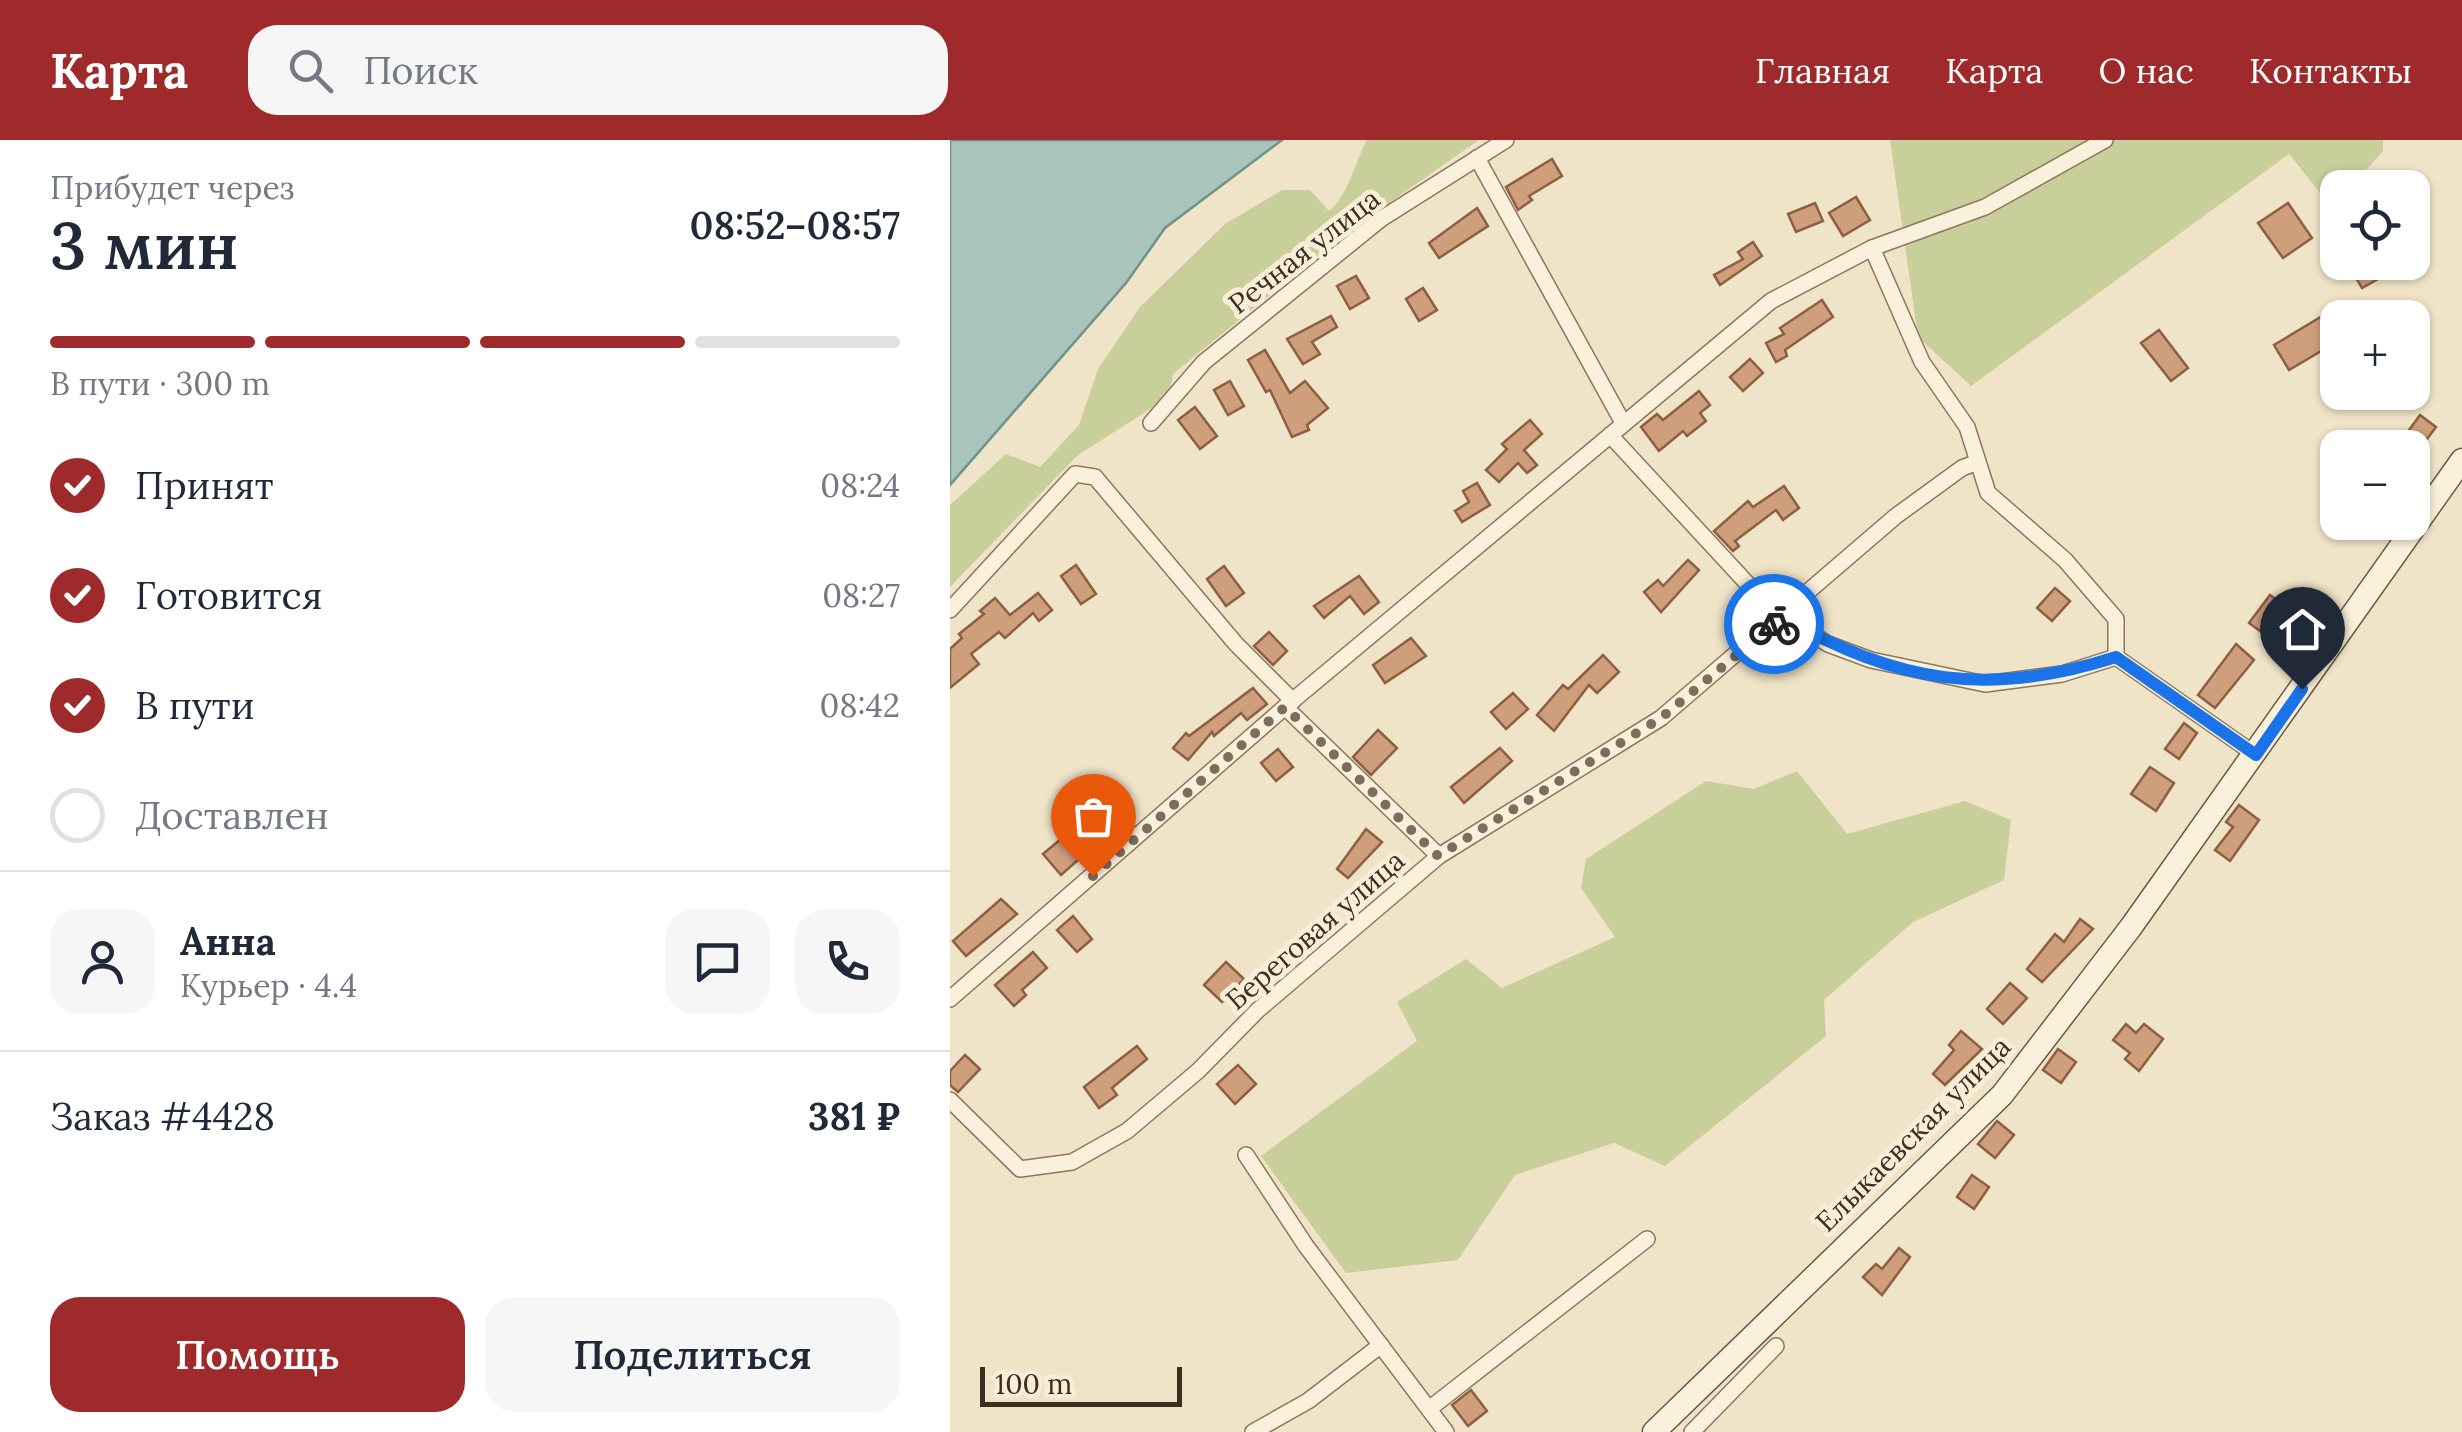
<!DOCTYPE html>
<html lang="ru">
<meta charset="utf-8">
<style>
body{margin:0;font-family:Lora,serif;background:#f6f6f7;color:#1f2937;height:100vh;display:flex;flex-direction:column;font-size:38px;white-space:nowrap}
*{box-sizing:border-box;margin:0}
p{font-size:32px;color:#747a83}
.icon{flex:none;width:55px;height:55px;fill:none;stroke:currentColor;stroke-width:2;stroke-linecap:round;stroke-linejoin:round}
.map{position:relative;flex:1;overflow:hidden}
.drawer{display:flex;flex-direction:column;background:#fff;width:950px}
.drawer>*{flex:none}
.tools{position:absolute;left:1370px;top:30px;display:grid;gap:20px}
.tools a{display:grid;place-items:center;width:110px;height:110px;border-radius:20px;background:#fff;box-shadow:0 2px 8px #0004;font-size:50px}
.scale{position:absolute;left:30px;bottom:25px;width:202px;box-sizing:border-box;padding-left:10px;border:5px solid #3d2e20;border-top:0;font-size:28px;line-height:35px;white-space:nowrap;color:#3d2e20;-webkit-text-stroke:8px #f7eed8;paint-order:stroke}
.pin{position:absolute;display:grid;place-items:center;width:85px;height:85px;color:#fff;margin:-102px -42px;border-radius:50% 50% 50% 0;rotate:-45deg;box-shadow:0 0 10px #0007}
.pin .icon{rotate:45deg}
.courier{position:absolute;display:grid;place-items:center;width:100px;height:100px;margin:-50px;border:8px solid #1a73e8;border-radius:50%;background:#fff;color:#222;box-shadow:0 2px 12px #0007}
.overview em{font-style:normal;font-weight:600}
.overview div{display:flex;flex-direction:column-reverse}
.overview{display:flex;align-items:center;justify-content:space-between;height:170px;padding:0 50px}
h1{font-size:65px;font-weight:600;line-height:75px}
.bar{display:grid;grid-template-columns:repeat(4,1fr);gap:15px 10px;align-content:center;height:120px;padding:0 50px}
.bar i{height:12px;border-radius:8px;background:#e0e1e3}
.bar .on{background:#9e2a2b}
.bar p{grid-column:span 4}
.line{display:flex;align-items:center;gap:25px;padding:0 50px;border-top:2px solid #e0e1e3}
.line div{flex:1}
.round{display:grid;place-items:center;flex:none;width:105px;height:105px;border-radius:30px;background:#f6f6f7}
ol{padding:0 50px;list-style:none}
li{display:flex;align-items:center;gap:30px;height:110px}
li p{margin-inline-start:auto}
li .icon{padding:10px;border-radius:50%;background:#9e2a2b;color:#fff;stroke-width:4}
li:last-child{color:#747a83}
li i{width:55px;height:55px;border:5px solid #e0e1e3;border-radius:50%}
.button{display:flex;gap:20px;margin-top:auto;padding:20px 50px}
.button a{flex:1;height:115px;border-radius:30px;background:#9e2a2b;color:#fff;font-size:40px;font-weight:600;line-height:115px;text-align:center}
.button a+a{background:#f6f6f7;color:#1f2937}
header{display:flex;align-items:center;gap:60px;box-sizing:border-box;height:140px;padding:0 50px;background:#9e2a2b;color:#fff}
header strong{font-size:48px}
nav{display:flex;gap:55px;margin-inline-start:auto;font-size:35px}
.search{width:700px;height:90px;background:#f6f6f7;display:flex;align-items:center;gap:25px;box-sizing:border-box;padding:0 35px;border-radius:30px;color:#747a83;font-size:38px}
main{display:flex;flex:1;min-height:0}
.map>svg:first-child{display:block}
.green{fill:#c9cf9b}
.water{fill:#a9c4bc;stroke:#6f938a;stroke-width:2.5}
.building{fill:#cf9f7d;stroke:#8d5f41;stroke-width:2.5}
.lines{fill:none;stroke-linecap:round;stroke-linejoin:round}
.street-casing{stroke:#8d765c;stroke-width:18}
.secondary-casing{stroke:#6f573f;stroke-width:25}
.street{stroke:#faf1dc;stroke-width:15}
.secondary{stroke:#faf1dc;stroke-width:22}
.done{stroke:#7c6e5b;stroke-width:10;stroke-dasharray:0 18}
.route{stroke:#1a73e8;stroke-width:12}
.labels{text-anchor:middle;stroke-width:10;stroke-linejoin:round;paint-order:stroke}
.street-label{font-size:28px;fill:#3d2e20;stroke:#f7eed8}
</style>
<header>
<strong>Карта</strong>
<div class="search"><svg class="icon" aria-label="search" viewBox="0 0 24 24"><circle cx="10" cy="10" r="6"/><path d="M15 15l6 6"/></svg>Поиск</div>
<nav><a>Главная</a><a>Карта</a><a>О нас</a><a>Контакты</a></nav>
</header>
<main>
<section class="drawer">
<div class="overview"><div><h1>3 мин</h1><p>Прибудет через</p></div><em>08:52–08:57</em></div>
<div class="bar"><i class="on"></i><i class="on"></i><i class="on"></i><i></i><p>В пути · 300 m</p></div>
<ol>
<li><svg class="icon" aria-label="check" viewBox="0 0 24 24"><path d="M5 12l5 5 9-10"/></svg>Принят<p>08:24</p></li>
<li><svg class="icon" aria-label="check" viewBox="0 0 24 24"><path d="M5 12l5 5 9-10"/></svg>Готовится<p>08:27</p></li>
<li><svg class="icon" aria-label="check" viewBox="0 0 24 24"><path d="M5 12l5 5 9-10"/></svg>В пути<p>08:42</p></li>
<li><i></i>Доставлен</li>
</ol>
<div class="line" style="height:180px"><a class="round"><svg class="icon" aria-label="person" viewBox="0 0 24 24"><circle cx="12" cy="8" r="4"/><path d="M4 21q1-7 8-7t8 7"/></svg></a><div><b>Анна</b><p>Курьер · 4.4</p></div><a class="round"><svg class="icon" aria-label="chat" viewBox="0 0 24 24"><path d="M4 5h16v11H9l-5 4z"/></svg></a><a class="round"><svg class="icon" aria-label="phone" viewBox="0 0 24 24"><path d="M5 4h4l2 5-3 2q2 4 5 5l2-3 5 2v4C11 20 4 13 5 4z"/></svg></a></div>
<div class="line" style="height:130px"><div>Заказ #4428</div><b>381 ₽</b></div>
<div class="button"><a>Помощь</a><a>Поделиться</a></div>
</section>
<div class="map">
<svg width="1512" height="1292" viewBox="0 0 1512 1292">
<rect width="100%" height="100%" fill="#f0e4c8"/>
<g class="green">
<path d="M417,0H529L389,98L223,234L219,257L128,315L0,447V365L56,314L90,327L129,285L148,229L190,167L275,84L332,50H360L379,71C399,54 404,24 417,0Z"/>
<path d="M940,0H1433V11L1401,47L1388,48L1383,69L1339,14L1021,246L968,197Z"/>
<path d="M847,631L897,694L1015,661L1061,680L1054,740L963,782L874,860L876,896L715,1026L664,1003L565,1035L508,1120L396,1133L311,1016L467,901L447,862L516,819L552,848L665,797L631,748L636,719L756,641L804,649Z"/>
</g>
<path class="water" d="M0,0H332L215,88L176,143L0,345Z"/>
<g class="building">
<path d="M602,19L612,36L579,56L582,60L568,70L556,47Z"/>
<path d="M906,57L920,80L893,96L879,73Z"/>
<path d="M865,63L873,81L846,92L838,74Z"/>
<path d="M1338,63L1362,98L1333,118L1308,83Z"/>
<path d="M527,68L538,86L489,118L479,103Z"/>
<path d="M803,102L812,116L770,145L764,135L793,119L788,112Z"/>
<path d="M1397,122H1428L1435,135L1412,148Z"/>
<path d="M406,136L419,158L400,169L387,146Z"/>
<path d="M473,148L487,170L469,181L456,159Z"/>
<path d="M872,160L883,177L835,210L837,216L826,222L816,203L834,194L830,188Z"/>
<path d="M1374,175L1388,201L1339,230L1324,205Z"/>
<path d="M381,176L387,187L362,202L370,214L353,224L337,199Z"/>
<path d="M1209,190L1238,228L1221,241L1191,203Z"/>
<path d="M315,210L340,253L355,241L378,268L357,285L359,290L342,297L320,250L316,252L298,220Z"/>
<path d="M800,219L813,233L793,251L780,237Z"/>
<path d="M280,241L294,266L278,275L264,250Z"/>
<path d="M749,251L760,265L750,273L756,281L737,296L733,291L709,311L691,287L707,274L713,280Z"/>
<path d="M245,267L267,296L250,309L228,280Z"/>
<path d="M1470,275L1486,287L1462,319V308H1446Z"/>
<path d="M580,280L592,294L574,310L587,325L577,333L568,323L549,342L536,330L557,309L552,304Z"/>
<path d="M527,343L540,365L512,382L505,371L519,362L513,351Z"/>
<path d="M834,346L849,368L833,380L826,370L785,401L789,406L783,411L764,391L798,361L803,367Z"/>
<path d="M738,420L749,430L711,472L694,452L708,440L713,446Z"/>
<path d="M126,425L146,454L131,464L111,436Z"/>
<path d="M274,426L294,453L276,466L257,439Z"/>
<path d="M409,436L429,462L414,474L400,456L374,478L364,466Z"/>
<path d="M1105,448L1120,461L1102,481L1087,468Z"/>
<path d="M88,453L102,470L89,481L83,473L55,498L49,492L21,514L29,524L0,548V509L12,498L9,494L34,474L30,471L45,458L60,475Z"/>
<path d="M1320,455L1338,468L1317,496L1299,483Z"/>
<path d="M319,492L337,511L323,525L304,506Z"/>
<path d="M461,498L476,516L435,543L423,525Z"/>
<path d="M1286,504L1304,520L1265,568L1248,555Z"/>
<path d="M653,515L669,532L647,553L639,545L604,591L587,575L613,545L618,549Z"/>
<path d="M303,548L317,564L297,580L291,573L264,596L262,592L238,620L223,608L236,593L239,596Z"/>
<path d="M563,553L578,569L556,589L541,572Z"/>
<path d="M1234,583L1247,593L1229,619L1215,609Z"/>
<path d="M428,590L447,608L421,635L403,617Z"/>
<path d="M550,608L562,621L514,663L501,647Z"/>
<path d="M328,609L343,627L326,641L311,623Z"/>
<path d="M1200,627L1224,643L1206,671L1181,654Z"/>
<path d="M1289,665L1309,680L1280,721L1265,710L1283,687L1276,682Z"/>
<path d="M416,689L432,702L398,738L387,729Z"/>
<path d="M112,698L129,719L111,735L93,714Z"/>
<path d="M51,759L67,774L16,816L3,801Z"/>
<path d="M123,776L142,799L127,812L107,790Z"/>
<path d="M1130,779L1143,789L1092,842L1077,829L1105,794L1114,802Z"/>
<path d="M83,812L97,828L72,850L76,855L64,866L45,845Z"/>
<path d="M276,822L294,839L272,862L254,845Z"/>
<path d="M1060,843L1077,858L1053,884L1037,869Z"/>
<path d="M1176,884L1186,893L1194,884L1213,899L1189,931L1175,919L1180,913L1163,900Z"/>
<path d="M1011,891L1032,909L995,945L983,934L1004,910L999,905Z"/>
<path d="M187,906L197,919L162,948L167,955L149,968L134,947Z"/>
<path d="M1108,909L1126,922L1111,943L1093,930Z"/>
<path d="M15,915L30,929L8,952L0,945V931Z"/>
<path d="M288,925L306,944L285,964L267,944Z"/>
<path d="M1047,981L1064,995L1045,1018L1028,1004Z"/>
<path d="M1022,1035L1039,1047L1024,1069L1007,1057Z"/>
<path d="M949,1108L960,1117L932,1155L913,1137L926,1124L932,1129Z"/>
<path d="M521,1250L537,1271L518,1286L502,1265Z"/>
</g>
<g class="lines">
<g class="street-casing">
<g id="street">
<path d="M527,18L672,281"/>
<path d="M922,108L972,222L1017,287L1038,353L1115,420L1166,479V517"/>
<path d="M201,283L254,222L431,79L556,0"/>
<path d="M660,295L818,466L878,504L921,520L1035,544L1112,534L1166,517L1306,615"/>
<path d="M0,470L125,334L145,337L286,504L343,561"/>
<path d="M335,567L489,716"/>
<path d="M0,859L335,567L821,161L922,108L1035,67L1155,0"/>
<path d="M0,960L70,1029L122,1022L177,991L248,931L308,870L489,716L711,578L946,376L1012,328L1025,323"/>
<path d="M296,1015L356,1106L496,1292"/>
<path d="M479,1269L697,1099"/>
<path d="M303,1292L358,1261L431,1205"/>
<path d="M742,1292L826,1206"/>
</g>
</g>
<g class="secondary-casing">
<path id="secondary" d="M704,1292L1052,955L1181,787L1512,320"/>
</g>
<use href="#street" class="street"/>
<use href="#secondary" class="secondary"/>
</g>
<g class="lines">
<path class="done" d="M143,736L335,567L488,716L711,578L824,484"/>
<path class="route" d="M824,484L832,477C948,543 1038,558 1166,517L1306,615L1352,549"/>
</g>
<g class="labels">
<g class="street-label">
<text transform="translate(354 111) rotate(-38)" y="10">Речная улица</text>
<text transform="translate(365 790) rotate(-41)" y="10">Береговая улица</text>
<text transform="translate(963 994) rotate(-45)" y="10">Елыкаевская улица</text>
</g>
</g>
</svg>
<div class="tools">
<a><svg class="icon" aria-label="locate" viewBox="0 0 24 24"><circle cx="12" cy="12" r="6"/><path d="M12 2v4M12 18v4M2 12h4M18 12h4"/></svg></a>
<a>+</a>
<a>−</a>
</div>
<div class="scale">100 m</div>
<div class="pin" style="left:143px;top:736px;background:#ea580c"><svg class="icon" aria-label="bag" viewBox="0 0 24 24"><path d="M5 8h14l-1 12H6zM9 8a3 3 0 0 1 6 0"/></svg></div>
<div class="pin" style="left:1352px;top:549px;background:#1f2937"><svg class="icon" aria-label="home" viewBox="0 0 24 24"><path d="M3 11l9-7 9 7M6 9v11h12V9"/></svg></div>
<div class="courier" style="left:824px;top:484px"><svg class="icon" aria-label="bike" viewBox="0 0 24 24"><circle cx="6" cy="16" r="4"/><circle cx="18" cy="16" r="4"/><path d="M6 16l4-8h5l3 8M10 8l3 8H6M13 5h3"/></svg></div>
</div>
</main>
